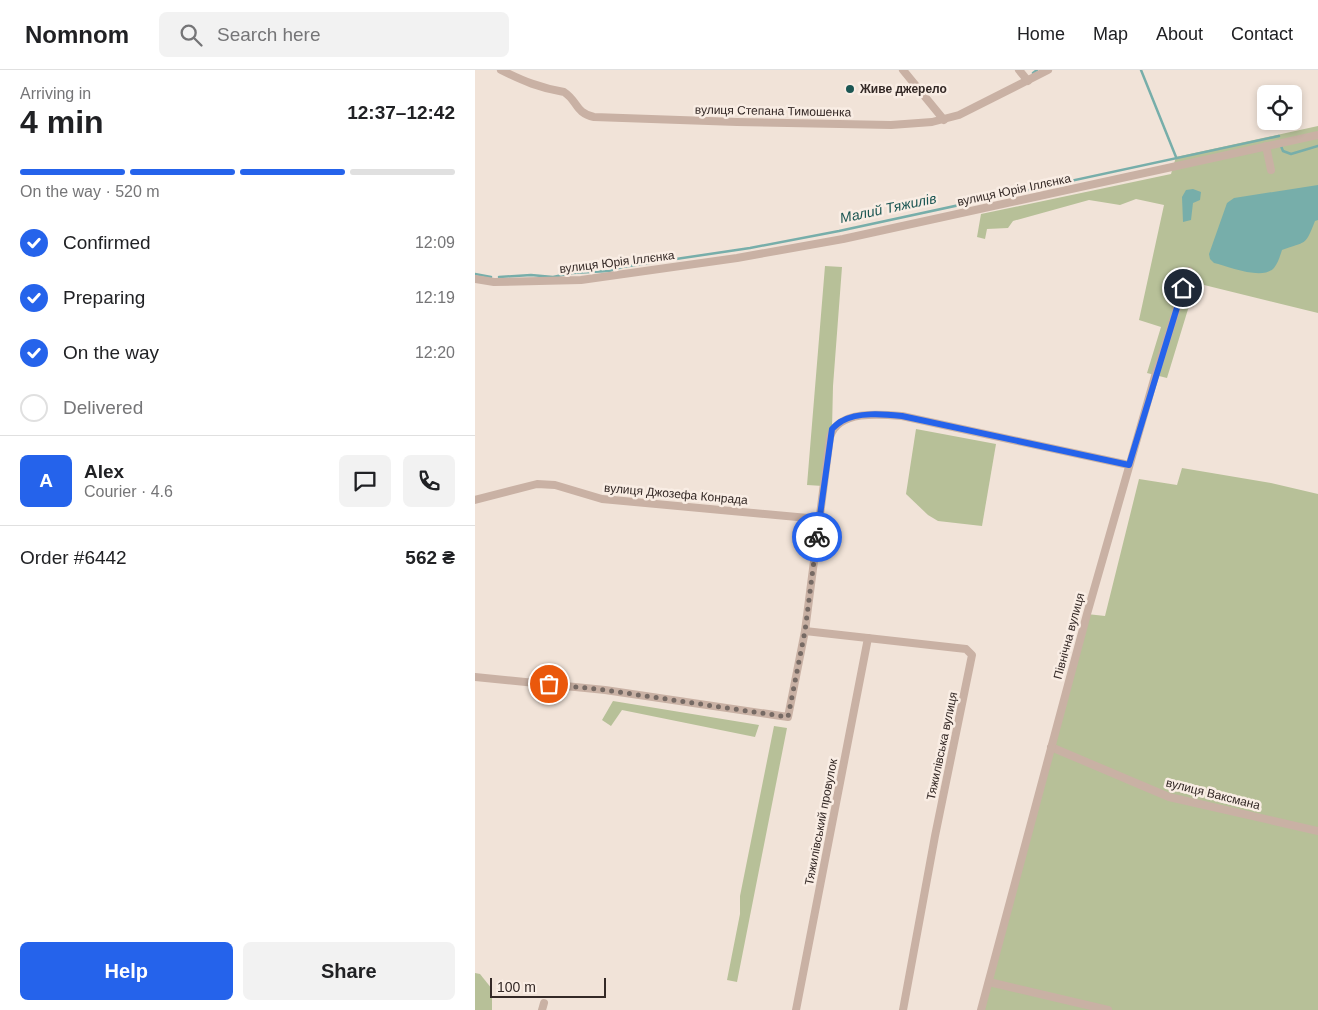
<!DOCTYPE html>
<meta charset="utf-8">
<style>
body{margin:0;font-family:Arial,sans-serif;background:#f2f2f2;color:#202124;height:100vh;display:flex;flex-direction:column;font-size:19px;white-space:nowrap}
*{box-sizing:border-box;margin:0}
p{font-size:16px;color:#757577}
.icon{flex:none;width:28px;height:28px;fill:none;stroke:currentColor;stroke-width:2;stroke-linecap:round;stroke-linejoin:round}
.map{position:relative;flex:1;overflow:hidden}
.panel{display:flex;flex-direction:column;background:#fff;width:475px}
.panel>*{flex:none}
.controls{position:absolute;left:782px;top:15px;display:grid;gap:10px}
.controls a{display:grid;place-items:center;width:45px;height:45px;border-radius:8px;background:#fff;box-shadow:0 2px 8px #0003;font-size:25px}
.scale{position:absolute;left:15px;bottom:12px;width:116px;box-sizing:border-box;padding-left:5px;border:2px solid #342926;border-top:0;font-size:14px;line-height:18px;white-space:nowrap;color:#342926;-webkit-text-stroke:4px #f9ede4;paint-order:stroke}
.pin{position:absolute;display:grid;place-items:center;width:42px;height:42px;color:#fff;margin:-21px;border:2px solid #fff;border-radius:50%;box-shadow:0 1px 5px #0007}
.courier{position:absolute;display:grid;place-items:center;width:50px;height:50px;margin:-25px;border:4px solid #2563eb;border-radius:50%;background:#fff;color:#222;box-shadow:0 1px 6px #0007}
.summary em{font-style:normal;font-weight:700}
.summary div{display:flex;flex-direction:column-reverse}
.summary{display:flex;align-items:center;justify-content:space-between;height:85px;padding:0 20px}
h1{font-size:32px;font-weight:700;line-height:38px}
.bar{display:grid;grid-template-columns:repeat(4,1fr);gap:8px 5px;align-content:center;height:60px;padding:0 20px}
.bar i{height:6px;border-radius:4px;background:#e0e0e0}
.bar .selected{background:#2563eb}
.bar p{grid-column:span 4}
.line{display:flex;align-items:center;gap:12px;padding:0 20px;border-top:1px solid #e0e0e0}
.line div{flex:1}
.round{display:grid;place-items:center;flex:none;width:52px;height:52px;border-radius:8px;background:#f2f2f2}
ol{padding:0 20px;list-style:none}
li{display:flex;align-items:center;gap:15px;height:55px}
li p{margin-inline-start:auto}
li .icon{padding:5px;border-radius:50%;background:#2563eb;color:#fff;stroke-width:4}
li:last-child{color:#757577}
li i{width:28px;height:28px;border:2px solid #e0e0e0;border-radius:50%}
.action{display:flex;gap:10px;margin-top:auto;padding:10px 20px}
.action a{flex:1;height:58px;border-radius:8px;background:#2563eb;color:#fff;font-size:20px;font-weight:700;line-height:58px;text-align:center}
.action a+a{background:#f2f2f2;color:#202124}
header{display:flex;align-items:center;gap:30px;box-sizing:border-box;height:70px;padding:0 25px;background:#fff;border-bottom:1px solid #e0e0e0}
header strong{font-size:24px}
nav{display:flex;gap:28px;margin-inline-start:auto;font-size:18px}
.search{width:350px;height:45px;background:#f2f2f2;display:flex;align-items:center;gap:12px;box-sizing:border-box;padding:0 18px;border-radius:8px;color:#757577;font-size:19px}
main{display:flex;flex:1;min-height:0}
.map>svg:first-child{display:block}
.green{fill:#b7c098}
.water{fill:#77aeaa}
.lines{fill:none;stroke-linecap:round;stroke-linejoin:round}
.stream{stroke:#77aeaa;stroke-width:2.5}
.street{stroke:#c9b1a4;stroke-width:8}
.done{stroke:#766a64;stroke-width:5;stroke-dasharray:0 9}
.route{stroke:#2563eb;stroke-width:6}
.poi-dot{fill:#1b5653;stroke:#f9ede4;stroke-width:2}
.labels{text-anchor:middle;stroke-width:5;stroke-linejoin:round;paint-order:stroke}
.poi-label{font-size:12px;font-weight:bold;fill:#342926;stroke:#f9ede4;text-anchor:start}
.street-label{font-size:12px;fill:#342926;stroke:#f9ede4}
.water-label{font-size:14px;font-style:italic;fill:#1b5653;stroke:#f9ede4}
</style>
<header>
<strong>Nomnom</strong>
<div class="search"><svg class="icon" aria-label="search" viewBox="0 0 24 24"><circle cx="10" cy="10" r="6"/><path d="M15 15l6 6"/></svg>Search here</div>
<nav><a>Home</a><a>Map</a><a>About</a><a>Contact</a></nav>
</header>
<main>
<section class="panel">
<div class="summary"><div><h1>4 min</h1><p>Arriving in</p></div><em>12:37–12:42</em></div>
<div class="bar"><i class="selected"></i><i class="selected"></i><i class="selected"></i><i></i><p>On the way · 520 m</p></div>
<ol>
<li><svg class="icon" aria-label="check" viewBox="0 0 24 24"><path d="M5 12l5 5 9-10"/></svg>Confirmed<p>12:09</p></li>
<li><svg class="icon" aria-label="check" viewBox="0 0 24 24"><path d="M5 12l5 5 9-10"/></svg>Preparing<p>12:19</p></li>
<li><svg class="icon" aria-label="check" viewBox="0 0 24 24"><path d="M5 12l5 5 9-10"/></svg>On the way<p>12:20</p></li>
<li><i></i>Delivered</li>
</ol>
<div class="line" style="height:90px"><b class="round" style="background:#2563eb;color:#fff">A</b><div><b>Alex</b><p>Courier · 4.6</p></div><a class="round"><svg class="icon" aria-label="chat" viewBox="0 0 24 24"><path d="M4 5h16v11H9l-5 4z"/></svg></a><a class="round"><svg class="icon" aria-label="phone" viewBox="0 0 24 24"><path d="M5 4h4l2 5-3 2q2 4 5 5l2-3 5 2v4C11 20 4 13 5 4z"/></svg></a></div>
<div class="line" style="height:65px"><div>Order #6442</div><b>562 ₴</b></div>
<div class="action"><a>Help</a><a>Share</a></div>
</section>
<div class="map">
<svg width="843" height="940" viewBox="0 0 843 940">
<rect width="100%" height="100%" fill="#f1e3d8"/>
<g class="green">
<path d="M843,56V243L721,213L692,308L672,303L686,257L664,250L689,135L661,129L645,135L614,130L538,151L533,158L512,159L510,169L502,167L506,144L696,104L701,87Z"/>
<path d="M350,196L367,197L358,316L357,359L348,416L332,415Z"/>
<path d="M441,359L521,374L507,456L463,451L453,445L431,424Z"/>
<path d="M707,398L796,413L843,424V940H506L612,544L630,546L664,409L702,415Z"/>
<path d="M138,631L284,655L280,667L147,640L136,656L127,650Z"/>
<path d="M299,656L312,658L262,912L252,910L265,844V826Z"/>
<path d="M0,903L5,904L17,919V940H0Z"/>
</g>
<g class="water">
<path d="M843,115V150L840,151C830,177 831,171 807,180C805,186 803,193 799,198C787,211 753,196 739,193L735,189L734,184L752,133L759,128Z"/>
<path d="M718,119L726,122L725,130L718,133L716,150L708,152L707,127L711,120Z"/>
</g>
<g class="lines">
<g class="stream">
<path d="M666,0L701,87"/>
<path d="M558,3L562,0"/>
<path d="M806,76L808,81L816,84L843,76"/>
<path d="M0,204L16,207"/>
<path d="M24,207L56,205L78,207L97,203L134,201L147,197L275,178L364,161L804,66"/>
</g>
<g class="street">
<path d="M26,0C48,11 65,18 89,22C103,31 100,43 119,47L262,52L416,55L457,52L484,45L573,0"/>
<path d="M428,0L469,50"/>
<path d="M544,0L553,11"/>
<path d="M791,76L796,100"/>
<path d="M0,209L19,212L106,210L262,188L368,169L843,65"/>
<path d="M0,430L62,414L80,415L127,429L344,449"/>
<path d="M330,561L491,579L497,585L460,766L428,940"/>
<path d="M0,607L130,620L313,647L330,561L355,367C363,340 405,344 427,346L654,395"/>
<path d="M576,677L694,727L843,761"/>
<path d="M514,912L633,940"/>
<path d="M67,940L69,933"/>
<path d="M321,940L393,568"/>
<path d="M506,940L612,544L680,306L714,201"/>
</g>
</g>
<g class="lines">
<path class="done" d="M74,614L130,620L313,647L330,561L342,467"/>
<path class="route" d="M342,467L357,359C360,356 363,353 367,351C383,342 408,344 427,346L654,395L708,218"/>
</g>
<circle class="poi-dot" cx="375" cy="19" r="5"/>
<g class="labels">
<g class="poi-label">
<text x="385" y="23">Живе джерело</text>
</g>
<g class="street-label">
<text transform="translate(298 41) rotate(1)" y="4">вулиця Степана Тимошенка</text>
<text transform="translate(539 120) rotate(-12)" y="4">вулиця Юрія Іллєнка</text>
<text transform="translate(142 192) rotate(-7)" y="4">вулиця Юрія Іллєнка</text>
<text transform="translate(201 424) rotate(5)" y="4">вулиця Джозефа Конрада</text>
<text transform="translate(594 566) rotate(-75)" y="4">Північна вулиця</text>
<text transform="translate(467 676) rotate(-78)" y="4">Тяжилівська вулиця</text>
<text transform="translate(738 724) rotate(14)" y="4">вулиця Ваксмана</text>
<text transform="translate(346 752) rotate(-79)" y="4">Тяжилівський провулок</text>
</g>
<g class="water-label">
<text transform="translate(413 138) rotate(-12)" y="5">Малий Тяжилів</text>
</g>
</g>
</svg>
<div class="controls">
<a><svg class="icon" aria-label="locate" viewBox="0 0 24 24"><circle cx="12" cy="12" r="6"/><path d="M12 2v4M12 18v4M2 12h4M18 12h4"/></svg></a>
</div>
<div class="scale">100 m</div>
<div class="pin" style="left:74px;top:614px;background:#ea580c"><svg class="icon" aria-label="bag" viewBox="0 0 24 24"><path d="M5 8h14l-1 12H6zM9 8a3 3 0 0 1 6 0"/></svg></div>
<div class="pin" style="left:708px;top:218px;background:#1f2937"><svg class="icon" aria-label="home" viewBox="0 0 24 24"><path d="M3 11l9-7 9 7M6 9v11h12V9"/></svg></div>
<div class="courier" style="left:342px;top:467px"><svg class="icon" aria-label="bike" viewBox="0 0 24 24"><circle cx="6" cy="16" r="4"/><circle cx="18" cy="16" r="4"/><path d="M6 16l4-8h5l3 8M10 8l3 8H6M13 5h3"/></svg></div>
</div>
</main>
